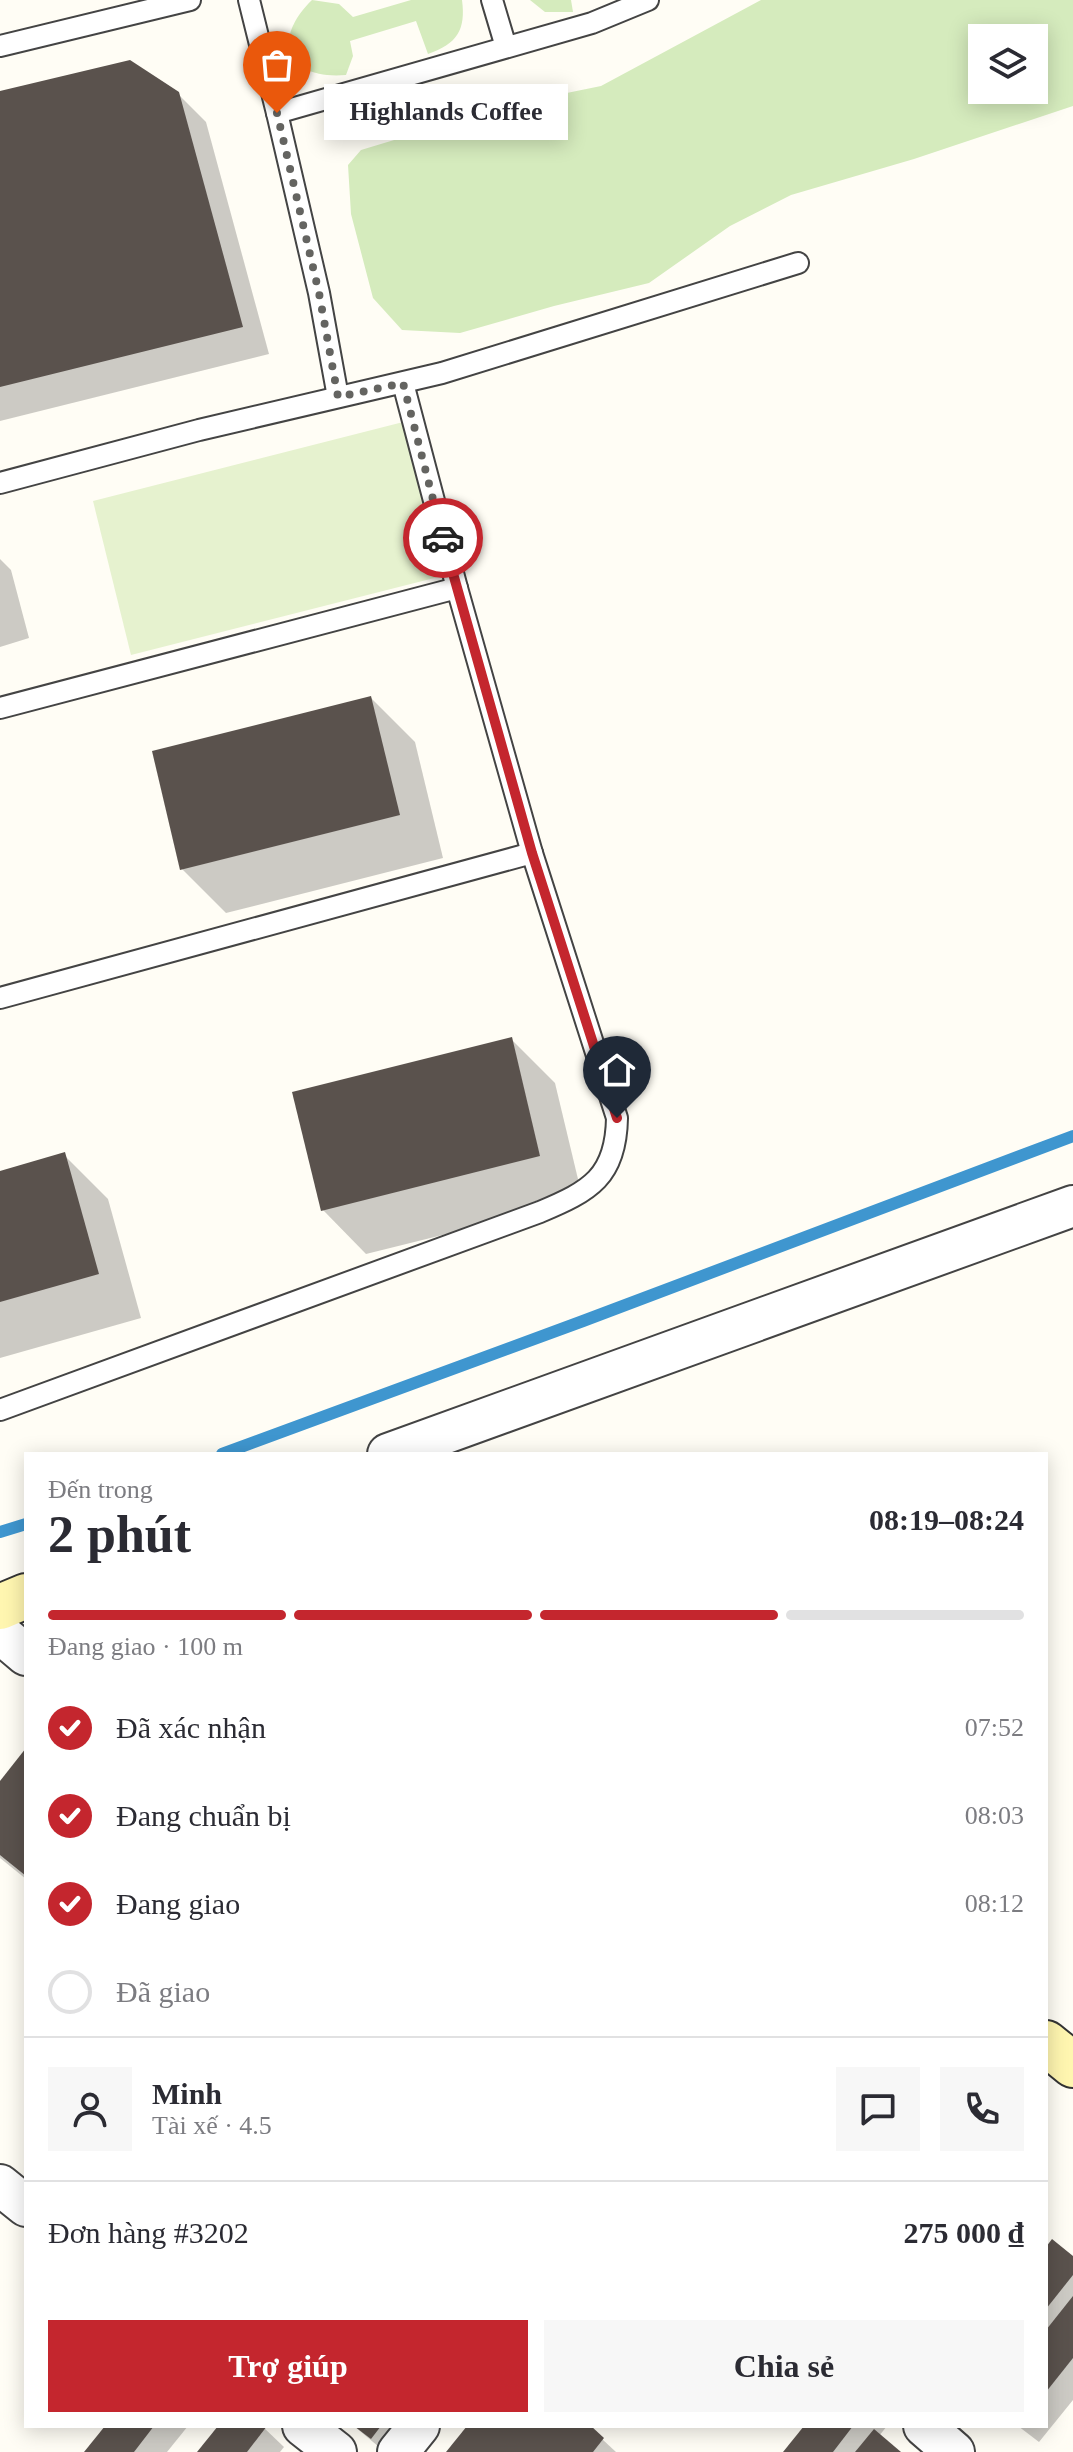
<!DOCTYPE html>
<html lang="vi">
<meta charset="utf-8">
<style>
body{margin:0;font-family:"Times New Roman",serif;background:#f7f7f7;color:#2b2b33;height:100vh;display:flex;flex-direction:column;font-size:30px;white-space:nowrap}
*{box-sizing:border-box;margin:0}
p{font-size:26px;color:#7c7c81}
.icon{flex:none;width:44px;height:44px;fill:none;stroke:currentColor;stroke-width:2;stroke-linecap:round;stroke-linejoin:round}
.map{position:relative;flex:1;overflow:hidden}
.drawer{position:absolute;left:24px;top:1452px;width:1024px;height:976px;display:flex;flex-direction:column;background:#fff;border-radius:0px;box-shadow:0 4px 20px #0003}
.drawer>*{flex:none}
.tools{position:absolute;left:968px;top:24px;display:grid;gap:16px}
.tools a{display:grid;place-items:center;width:80px;height:80px;border-radius:0px;background:#fff;box-shadow:0 4px 20px #0003;font-size:40px}
.pin{position:absolute;display:grid;place-items:center;width:68px;height:68px;color:#fff;margin:-82px -34px;border-radius:50% 50% 50% 0;rotate:-45deg;box-shadow:0 0 8px #0007}
.pin .icon{rotate:45deg}
.courier{position:absolute;display:grid;place-items:center;width:80px;height:80px;margin:-40px;border:6px solid #c4262e;border-radius:50%;background:#fff;color:#222;box-shadow:0 2px 10px #0007}
.bubble{position:absolute;height:56px;border-radius:0px;background:#fff;box-shadow:0 4px 20px #0003;font-size:26px;font-weight:600;line-height:56px;text-align:center}
.summary em{font-style:normal;font-weight:600}
.summary div{display:flex;flex-direction:column-reverse}
.summary{display:flex;align-items:center;justify-content:space-between;height:136px;padding:0 24px}
h1{font-size:52px;font-weight:600;line-height:60px}
.bar{display:grid;grid-template-columns:repeat(4,1fr);gap:12px 8px;align-content:center;height:96px;padding:0 24px}
.bar i{height:10px;border-radius:6px;background:#e1e1e2}
.bar .active{background:#c4262e}
.bar p{grid-column:span 4}
.line{display:flex;align-items:center;gap:20px;padding:0 24px;border-top:2px solid #e1e1e2}
.line div{flex:1}
.round{display:grid;place-items:center;flex:none;width:84px;height:84px;border-radius:0px;background:#f7f7f7}
ol{padding:0 24px;list-style:none}
li{display:flex;align-items:center;gap:24px;height:88px}
li p{margin-inline-start:auto}
li .icon{padding:8px;border-radius:50%;background:#c4262e;color:#fff;stroke-width:4}
li:last-child{color:#7c7c81}
li i{width:44px;height:44px;border:4px solid #e1e1e2;border-radius:50%}
.cta{display:flex;gap:16px;margin-top:auto;padding:16px 24px}
.cta a{flex:1;height:92px;border-radius:0px;background:#c4262e;color:#fff;font-size:32px;font-weight:600;line-height:92px;text-align:center}
.cta a+a{background:#f7f7f7;color:#2b2b33}
.map>svg:first-child{display:block}
.green{fill:#d5ebbd;fill-rule:evenodd}
.pitch{fill:#e6f2cf}
.shadow{fill:#0003}
.lines{fill:none;stroke-linecap:round;stroke-linejoin:round}
.stream{stroke:#3f96cf;stroke-width:12}
.building{fill:#5a524d}
.lane-casing{stroke:#444;stroke-width:24}
.street-casing{stroke:#444;stroke-width:44}
.secondary-casing{stroke:#333;stroke-width:48}
.lane{stroke:#fff;stroke-width:20}
.street{stroke:#fff;stroke-width:40}
.secondary{stroke:#fff6b0;stroke-width:44}
.done{stroke:#646461;stroke-width:8;stroke-dasharray:0 14.4}
.route{stroke:#c4262e;stroke-width:10}
</style>
<div class="map">
<svg width="1073" height="2452" viewBox="0 0 1073 2452">
<rect width="100%" height="100%" fill="#fffdf5"/>
<g class="green">
<path d="M312,0L339,4L353,17L411,0H462C466,30 457,44 428,54L416,21L350,41L353,56L346,75C288,80 270,41 312,0Z"/>
<path d="M530,0H571L573,12H545Z"/>
<path d="M761,0H1073V106L914,159L791,195L730,226L649,283L554,306L460,333L402,330L373,298L351,214L348,165L361,150L513,104L601,86ZM1034,38V90H982V38Z"/>
</g>
<path class="pitch" d="M415,419L454,573L131,655L93,501Z"/>
<g class="shadow">
<path d="M0,93L178,94L206,122L269,354L0,421Z"/>
<path d="M0,559L11,570L29,638L0,647Z"/>
<path d="M371,698L415,742L443,858L226,913L182,869Z"/>
<path d="M511,1039L555,1083L583,1200L366,1254L323,1210Z"/>
<path d="M64,1155L108,1199L141,1318L0,1358V1173Z"/>
<path d="M26,1751V1879L0,1858V1784Z"/>
<path d="M1046,2250L1073,2258V2400L1039,2442L1018,2426H1046Z"/>
<path d="M108,2426H188L167,2452H87Z"/>
<path d="M221,2426H262L284,2447L280,2452H200Z"/>
<path d="M354,2426H415L385,2452Z"/>
<path d="M469,2426H588L616,2452H448Z"/>
<path d="M807,2426H887L879,2436L898,2452H786Z"/>
</g>
<g class="lines">
<g class="stream">
<path d="M222,1454L583,1321L1073,1136"/>
<path d="M0,1532L26,1524"/>
</g>
</g>
<g class="building">
<path d="M130,60L179,92L243,327L0,387V91Z"/>
<path d="M371,696L400,815L180,870L152,751Z"/>
<path d="M512,1037L540,1156L321,1211L292,1092Z"/>
<path d="M65,1152L99,1274L0,1302V1171Z"/>
<path d="M26,1748V1876L0,1855V1781Z"/>
<path d="M1052,2239L1073,2256V2275L1046,2309V2247Z"/>
<path d="M1073,2296V2358L1046,2392V2330Z"/>
<path d="M105,2426H154L134,2452H84Z"/>
<path d="M218,2426H267L247,2452H197Z"/>
<path d="M354,2426H381L371,2439Z"/>
<path d="M467,2426H591L604,2438L593,2452H446Z"/>
<path d="M804,2426H853L833,2452H783Z"/>
<path d="M874,2429L901,2452H855Z"/>
</g>
<g class="lines">
<g class="lane-casing">
<g id="lane">
<path d="M249,0L277,113L592,23L648,0"/>
<path d="M492,0L506,47"/>
<path d="M0,46L190,0"/>
<path d="M277,113L319,293L338,397"/>
<path d="M0,483L199,430L442,373L798,263"/>
<path d="M0,708L457,588"/>
<path d="M0,998L532,853"/>
<path d="M0,1410L540,1212C590,1191 616,1177 617,1118L532,853L457,588L403,383"/>
</g>
</g>
<g class="street-casing">
<g id="street">
<path d="M388,1454L1073,1206"/>
<path d="M0,1633L26,1655"/>
<path d="M0,2185L26,2206"/>
<path d="M303,2426L336,2452"/>
<path d="M924,2426L954,2452"/>
<path d="M398,2452L419,2426"/>
</g>
</g>
<g class="secondary-casing">
<g id="secondary">
<path d="M0,1607L26,1596"/>
<path d="M1046,2043L1073,2065"/>
</g>
</g>
<use href="#lane" class="lane"/>
<use href="#street" class="street"/>
<use href="#secondary" class="secondary"/>
</g>
<g class="lines">
<path class="done" d="M277,113L319,293L338,397L403,383L443,538"/>
<path class="route" d="M443,538L532,853L617,1118"/>
</g>
</svg>
<div class="tools">
<a><svg class="icon" aria-label="layers" viewBox="0 0 24 24"><path d="M12 4l9 5-9 5-9-5zM3 14l9 5 9-5"/></svg></a>
</div>
<div class="pin" style="left:277px;top:113px;background:#ea580c"><svg class="icon" aria-label="bag" viewBox="0 0 24 24"><path d="M5 8h14l-1 12H6zM9 8a3 3 0 0 1 6 0"/></svg></div>
<div class="pin" style="left:617px;top:1118px;background:#1f2937"><svg class="icon" aria-label="home" viewBox="0 0 24 24"><path d="M3 11l9-7 9 7M6 9v11h12V9"/></svg></div>
<div class="courier" style="left:443px;top:538px"><svg class="icon" aria-label="car" viewBox="0 0 24 24"><path d="M5 17H2v-5l4-1 3-4h7l3 4 3 1v5h-3M9 17h6M6 11h13"/><circle cx="7" cy="17" r="2"/><circle cx="17" cy="17" r="2"/></svg></div>
<div class="bubble" style="left:324px;top:84px;width:244px">Highlands Coffee</div>
<section class="drawer">
<div class="summary"><div><h1>2 phút</h1><p>Đến trong</p></div><em>08:19–08:24</em></div>
<div class="bar"><i class="active"></i><i class="active"></i><i class="active"></i><i></i><p>Đang giao · 100 m</p></div>
<ol>
<li><svg class="icon" aria-label="check" viewBox="0 0 24 24"><path d="M5 12l5 5 9-10"/></svg>Đã xác nhận<p>07:52</p></li>
<li><svg class="icon" aria-label="check" viewBox="0 0 24 24"><path d="M5 12l5 5 9-10"/></svg>Đang chuẩn bị<p>08:03</p></li>
<li><svg class="icon" aria-label="check" viewBox="0 0 24 24"><path d="M5 12l5 5 9-10"/></svg>Đang giao<p>08:12</p></li>
<li><i></i>Đã giao</li>
</ol>
<div class="line" style="height:144px"><a class="round"><svg class="icon" aria-label="person" viewBox="0 0 24 24"><circle cx="12" cy="8" r="4"/><path d="M4 21q1-7 8-7t8 7"/></svg></a><div><b>Minh</b><p>Tài xế · 4.5</p></div><a class="round"><svg class="icon" aria-label="chat" viewBox="0 0 24 24"><path d="M4 5h16v11H9l-5 4z"/></svg></a><a class="round"><svg class="icon" aria-label="phone" viewBox="0 0 24 24"><path d="M5 4h4l2 5-3 2q2 4 5 5l2-3 5 2v4C11 20 4 13 5 4z"/></svg></a></div>
<div class="line" style="height:104px"><div>Đơn hàng #3202</div><b>275 000 ₫</b></div>
<div class="cta"><a>Trợ giúp</a><a>Chia sẻ</a></div>
</section>
</div>
